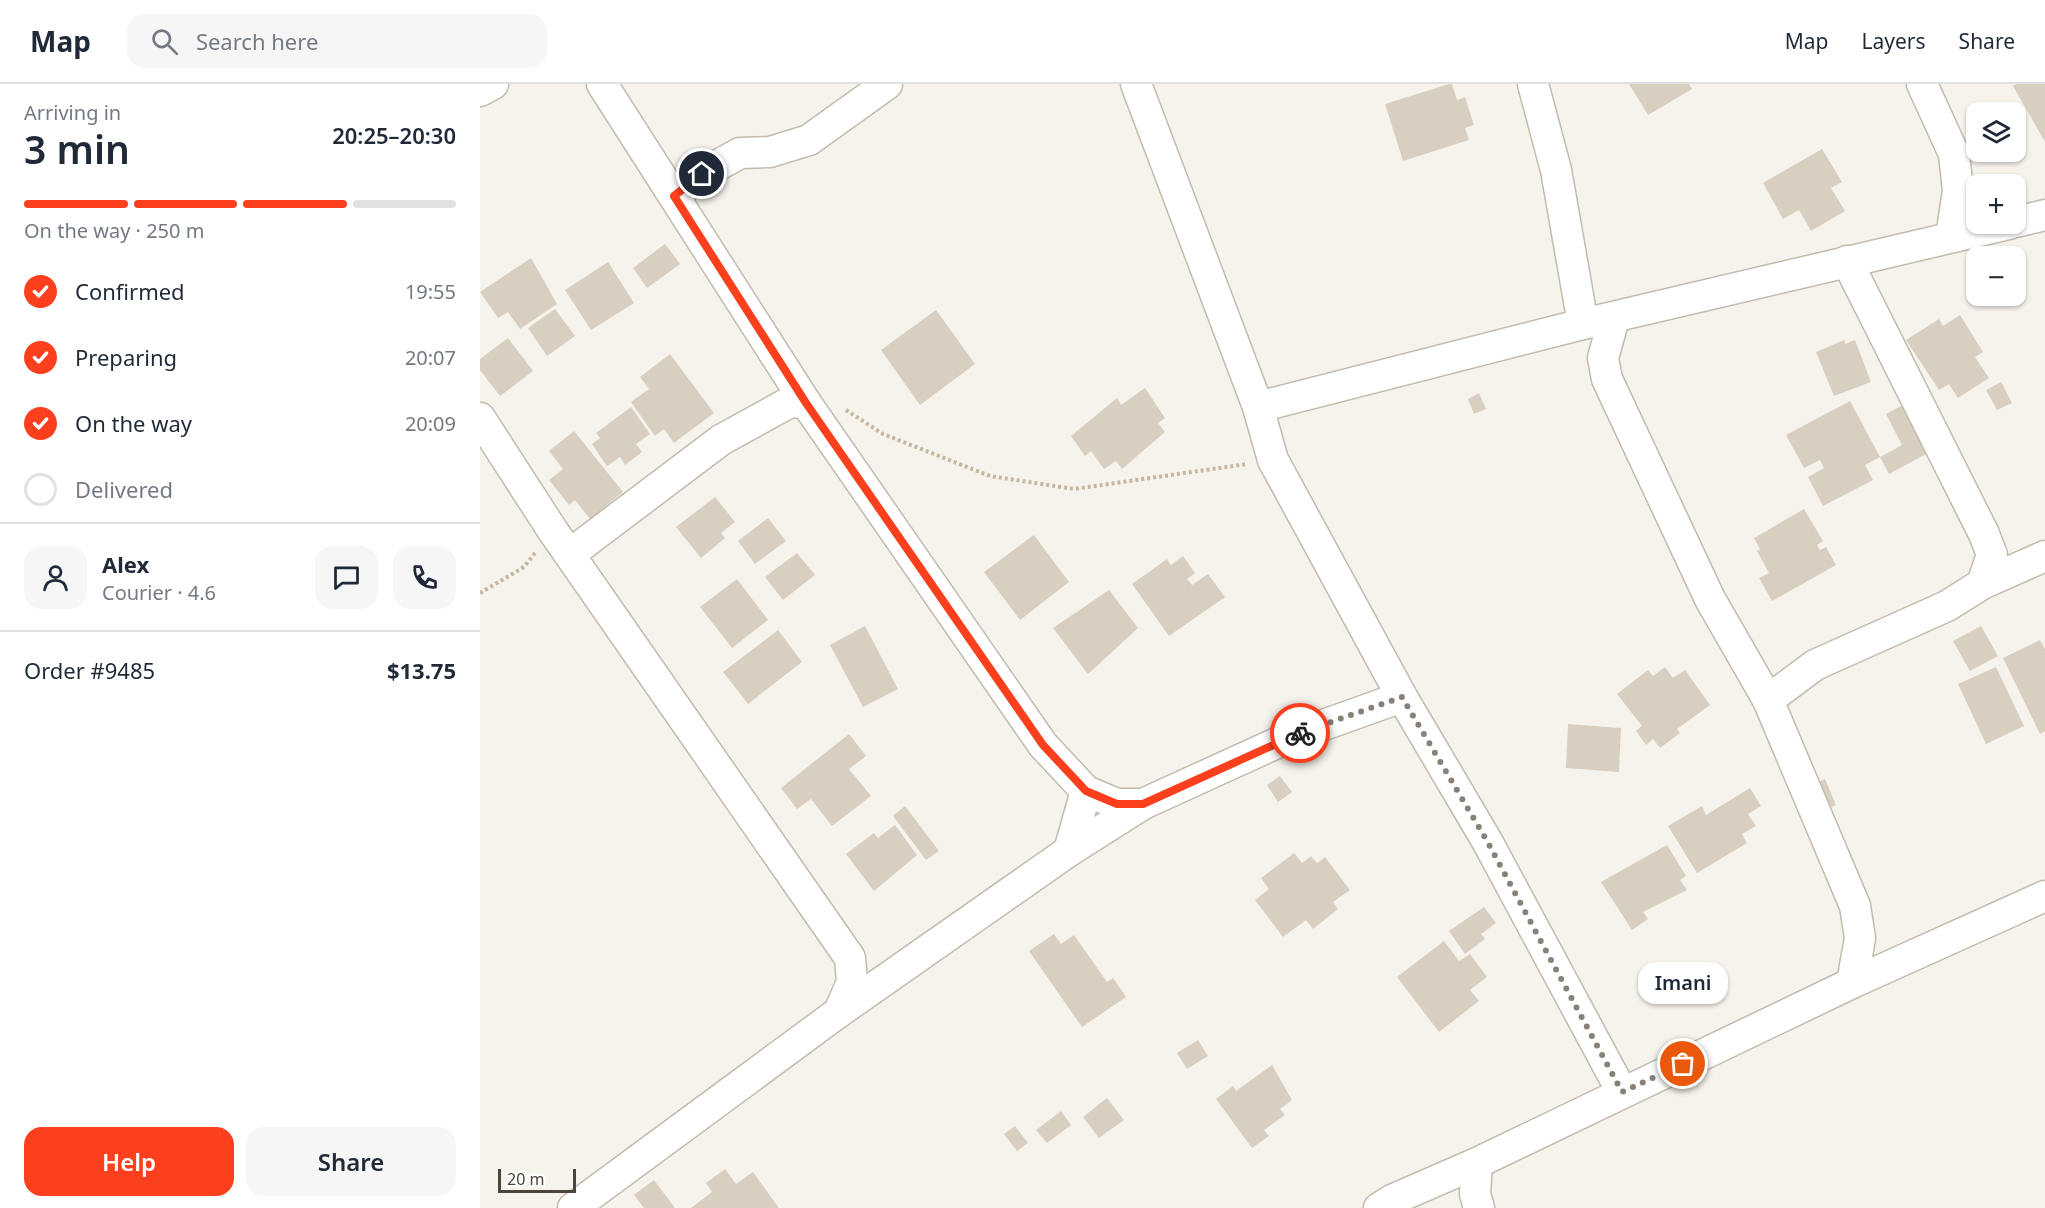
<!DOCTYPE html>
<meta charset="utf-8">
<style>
body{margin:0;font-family:"Noto Sans",sans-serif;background:#f6f6f7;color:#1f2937;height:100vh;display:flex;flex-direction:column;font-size:22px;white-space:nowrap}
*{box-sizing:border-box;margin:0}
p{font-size:20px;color:#747a83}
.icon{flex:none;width:33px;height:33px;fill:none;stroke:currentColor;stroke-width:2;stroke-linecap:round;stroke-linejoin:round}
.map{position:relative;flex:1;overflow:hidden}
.details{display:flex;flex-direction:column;background:#fff;width:480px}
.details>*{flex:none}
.tools{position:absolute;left:1486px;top:18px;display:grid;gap:12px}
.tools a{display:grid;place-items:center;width:60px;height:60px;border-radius:12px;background:#fff;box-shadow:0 2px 4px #0004;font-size:30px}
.scale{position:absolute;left:18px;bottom:15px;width:78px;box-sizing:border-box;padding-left:6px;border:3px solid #4b4439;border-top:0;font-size:16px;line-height:21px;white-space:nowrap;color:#4b4439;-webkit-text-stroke:4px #fff;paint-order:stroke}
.pin{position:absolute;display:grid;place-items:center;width:51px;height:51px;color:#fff;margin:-26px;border:3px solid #fff;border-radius:50%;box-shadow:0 2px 6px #0007}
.courier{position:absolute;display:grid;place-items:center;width:60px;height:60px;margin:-30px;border:4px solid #fc3f1d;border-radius:50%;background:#fff;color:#222;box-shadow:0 2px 8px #0007}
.bubble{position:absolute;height:42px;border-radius:18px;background:#fff;box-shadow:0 2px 4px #0004;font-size:20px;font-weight:600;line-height:42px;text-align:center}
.headline em{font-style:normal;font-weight:600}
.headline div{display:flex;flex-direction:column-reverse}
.headline{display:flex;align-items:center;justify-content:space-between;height:102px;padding:0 24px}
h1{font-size:39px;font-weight:600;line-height:45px}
.bar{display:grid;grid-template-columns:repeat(4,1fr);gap:9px 6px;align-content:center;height:72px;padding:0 24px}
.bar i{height:8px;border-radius:4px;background:#e0e1e3}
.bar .on{background:#fc3f1d}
.bar p{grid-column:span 4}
.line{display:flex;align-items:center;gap:15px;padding:0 24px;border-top:2px solid #e0e1e3}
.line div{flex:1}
.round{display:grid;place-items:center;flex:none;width:63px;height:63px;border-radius:18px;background:#f6f6f7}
ol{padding:0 24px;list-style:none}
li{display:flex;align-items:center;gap:18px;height:66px}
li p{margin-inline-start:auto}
li .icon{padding:6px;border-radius:50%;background:#fc3f1d;color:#fff;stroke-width:4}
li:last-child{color:#747a83}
li i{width:33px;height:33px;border:3px solid #e0e1e3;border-radius:50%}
.primary-button{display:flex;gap:12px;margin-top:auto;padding:12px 24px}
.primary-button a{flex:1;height:69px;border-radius:18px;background:#fc3f1d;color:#fff;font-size:24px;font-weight:600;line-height:69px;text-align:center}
.primary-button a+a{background:#f6f6f7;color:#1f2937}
header{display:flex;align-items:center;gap:36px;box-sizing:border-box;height:84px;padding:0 30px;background:#fff;border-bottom:2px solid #e0e1e3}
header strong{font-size:28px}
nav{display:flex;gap:33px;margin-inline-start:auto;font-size:21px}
.search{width:420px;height:54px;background:#f6f6f7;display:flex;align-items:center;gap:15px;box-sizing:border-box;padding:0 21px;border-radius:18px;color:#747a83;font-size:22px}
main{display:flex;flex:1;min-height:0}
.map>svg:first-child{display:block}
.building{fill:#d8cfc1}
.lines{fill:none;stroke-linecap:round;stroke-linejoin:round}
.minor-casing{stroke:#c2bbae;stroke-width:33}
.path{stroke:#c4b79f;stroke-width:4;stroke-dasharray:3 3;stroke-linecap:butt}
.minor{stroke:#fff;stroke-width:30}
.done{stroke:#878178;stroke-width:6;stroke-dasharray:0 10.8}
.route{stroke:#fc3f1d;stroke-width:8}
</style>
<header>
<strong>Map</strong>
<div class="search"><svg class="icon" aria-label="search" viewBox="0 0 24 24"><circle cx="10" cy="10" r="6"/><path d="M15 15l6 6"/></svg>Search here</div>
<nav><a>Map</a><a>Layers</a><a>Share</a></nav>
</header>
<main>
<section class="details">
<div class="headline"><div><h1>3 min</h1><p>Arriving in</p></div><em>20:25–20:30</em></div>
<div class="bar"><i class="on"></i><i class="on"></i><i class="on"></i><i></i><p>On the way · 250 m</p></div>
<ol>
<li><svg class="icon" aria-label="check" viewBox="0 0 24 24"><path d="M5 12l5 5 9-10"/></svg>Confirmed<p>19:55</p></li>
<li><svg class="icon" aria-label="check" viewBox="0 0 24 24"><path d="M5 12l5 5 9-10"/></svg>Preparing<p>20:07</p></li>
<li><svg class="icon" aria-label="check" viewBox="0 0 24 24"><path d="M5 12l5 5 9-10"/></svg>On the way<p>20:09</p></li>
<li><i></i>Delivered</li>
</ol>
<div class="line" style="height:108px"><a class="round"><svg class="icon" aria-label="person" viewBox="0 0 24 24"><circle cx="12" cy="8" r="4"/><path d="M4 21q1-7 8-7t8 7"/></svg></a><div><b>Alex</b><p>Courier · 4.6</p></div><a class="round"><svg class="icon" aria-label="chat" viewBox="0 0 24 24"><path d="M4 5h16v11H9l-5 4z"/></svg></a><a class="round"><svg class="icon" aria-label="phone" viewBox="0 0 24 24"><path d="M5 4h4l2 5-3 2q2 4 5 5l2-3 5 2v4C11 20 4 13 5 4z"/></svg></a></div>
<div class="line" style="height:78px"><div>Order #9485</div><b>$13.75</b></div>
<div class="primary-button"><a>Help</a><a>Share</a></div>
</section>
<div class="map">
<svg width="1565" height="1124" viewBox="0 0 1565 1124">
<rect width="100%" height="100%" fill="#f6f3ec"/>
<g class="building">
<path d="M969,0H972L977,16L985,13L994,41L985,44L989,56L923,77L905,20Z"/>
<path d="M1149,0H1209L1212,5L1168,31Z"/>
<path d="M1536,0H1565V58L1533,2Z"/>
<path d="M1342,65L1362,98L1351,104L1365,127L1331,147L1319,126L1303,135L1283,99Z"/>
<path d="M185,160L200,180L167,204L153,184Z"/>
<path d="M51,174L77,220L40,245L28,228L18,234L0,208Z"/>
<path d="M128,178L154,219L111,246L85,206Z"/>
<path d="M75,225L95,252L67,272L48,244Z"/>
<path d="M456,226L495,280L440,321L401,266Z"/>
<path d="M1480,231L1503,268L1495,273L1509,294L1478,314L1469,300L1459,306L1426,256L1459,235L1463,242Z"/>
<path d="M28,254L53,287L20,312L0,286V275Z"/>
<path d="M1364,256L1365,260L1375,256L1391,298L1354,312L1336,268Z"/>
<path d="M190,270L234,329L194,359L184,345L175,352L151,318L169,305L160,293Z"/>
<path d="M1521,298L1532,319L1517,326L1506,306Z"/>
<path d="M665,304L685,334L678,339L685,348L642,385L636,377L624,385L611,367L605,372L591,352L637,314L641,321Z"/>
<path d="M999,309L1006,325L994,330L988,315Z"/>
<path d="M1370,317L1400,373L1385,381L1393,396L1343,422L1328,393L1344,384L1340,376L1324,384L1306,351Z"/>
<path d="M1423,321L1448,369L1409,390L1400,373L1422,361L1406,330Z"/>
<path d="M151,323L170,350L156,360L162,368L145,381L140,373L127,382L112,360L120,354L116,349Z"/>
<path d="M94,347L143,408L110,435L95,416L89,421L69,396L83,385L69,367Z"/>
<path d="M235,413L255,438L241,449L245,454L221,474L196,443Z"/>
<path d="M1324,425L1343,457L1337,461L1340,466L1346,463L1356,481L1292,517L1279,494L1289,489L1277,467L1280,465L1274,454Z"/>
<path d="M288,434L306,457L275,480L258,457Z"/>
<path d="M554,451L589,498L540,536L504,488Z"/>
<path d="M317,469L335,491L303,516L285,493Z"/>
<path d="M703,472L715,489L707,495L712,501L728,490L745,513L689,552L652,500L687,475L691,481Z"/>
<path d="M257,495L288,536L252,564L220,523Z"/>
<path d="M629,506L658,544L608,590L573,544Z"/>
<path d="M385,542L418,605L383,623L350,561Z"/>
<path d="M1501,542L1518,572L1490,587L1473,557Z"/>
<path d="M298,546L322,578L268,620L243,588Z"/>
<path d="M1560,556L1565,565V647L1560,650L1523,574Z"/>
<path d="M1185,583L1193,594L1205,586L1230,621L1197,645L1200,649L1180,664L1173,655L1166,661L1156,647L1162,642L1137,610L1168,586L1173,592Z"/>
<path d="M1516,583L1544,642L1506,660L1478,600Z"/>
<path d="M1088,640L1141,644L1139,688L1086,684Z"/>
<path d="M369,650L386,672L369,685L391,712L352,742L331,715L317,725L301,704Z"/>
<path d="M800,692L812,708L798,718L787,701Z"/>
<path d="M1345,695L1356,721L1341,727L1330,702Z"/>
<path d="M1270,704L1281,722L1268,730L1276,742L1262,750L1267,759L1217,789L1188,742L1222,722L1226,731Z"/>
<path d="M425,722L459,767L446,776L413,732Z"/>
<path d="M415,741L437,771L394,807L366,770L394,749L398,754Z"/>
<path d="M1187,761L1206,792L1200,796L1207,806L1163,828L1168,835L1152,846L1121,798Z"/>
<path d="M814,769L822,779L831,772L837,779L845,773L870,806L853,818L858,825L833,845L826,836L803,853L775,816L789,805L781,794Z"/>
<path d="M1004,823L1016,839L1001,850L1005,855L985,870L969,847Z"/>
<path d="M574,850L581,860L594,851L627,898L633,894L646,913L602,943L549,867Z"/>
<path d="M964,857L979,877L990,870L1007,893L990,906L999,917L959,948L917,893Z"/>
<path d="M718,956L728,972L707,985L697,969Z"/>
<path d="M792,981L812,1016L800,1025L805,1031L784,1046L789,1052L772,1064L736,1015L753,1002L756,1007Z"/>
<path d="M627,1014L644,1036L619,1054L603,1033Z"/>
<path d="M581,1027L591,1041L567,1059L556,1046Z"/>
<path d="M535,1042L548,1059L537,1067L524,1050Z"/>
<path d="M245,1085L256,1100L273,1088L299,1124H211L232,1108L226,1099Z"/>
<path d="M174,1096L195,1124H164L154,1111Z"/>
</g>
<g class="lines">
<g class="minor-casing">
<g id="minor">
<path d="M122,0L326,319L563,661L606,707L637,720H663"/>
<path d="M656,0L778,323L793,376L922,613L1007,757L1142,1008"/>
<path d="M1053,0L1076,86L1103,240"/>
<path d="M1442,0L1474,70L1478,107L1471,153"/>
<path d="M0,7L13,0"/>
<path d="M194,112L222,90L260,69L290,68L329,56L407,0"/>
<path d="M1536,138L1565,131"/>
<path d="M1134,234L1123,274L1127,295L1230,515L1288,616L1375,822L1380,854L1372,899"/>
<path d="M778,323L1103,240L1529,140"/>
<path d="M0,334L73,447L370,874L372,898L359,928"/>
<path d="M90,470L241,356L310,318L326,319"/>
<path d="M1502,500L1565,472"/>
<path d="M1288,616L1335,581L1467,522L1502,500L1512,471L1504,450L1367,177"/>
<path d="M589,767L606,707"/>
<path d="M997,1079L995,1110L999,1124"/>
<path d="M93,1124L359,928L589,767L663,720L810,653L922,613"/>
<path d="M899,1124L912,1116L997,1079L1372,899L1565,812"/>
</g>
</g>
<g class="path">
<path d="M366,326L403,350L510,392L594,405L767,380"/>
<path d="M0,509L44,483L55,469"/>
</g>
<use href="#minor" class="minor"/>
</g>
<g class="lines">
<path class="done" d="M820,649L922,613L1007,757L1142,1008L1203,980"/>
<path class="route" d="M222,90L194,112L326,319L563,661L606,707L637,720H663L820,649"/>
</g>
</svg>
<div class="tools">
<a><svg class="icon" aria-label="layers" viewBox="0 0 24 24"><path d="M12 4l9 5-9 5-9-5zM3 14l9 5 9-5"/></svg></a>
<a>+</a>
<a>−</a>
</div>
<div class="scale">20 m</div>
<div class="pin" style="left:1203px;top:980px;background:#ea580c"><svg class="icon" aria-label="bag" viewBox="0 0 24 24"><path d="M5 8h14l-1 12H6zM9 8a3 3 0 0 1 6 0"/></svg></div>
<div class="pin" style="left:222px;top:90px;background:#1f2937"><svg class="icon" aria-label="home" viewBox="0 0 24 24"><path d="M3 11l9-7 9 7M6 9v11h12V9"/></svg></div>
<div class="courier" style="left:820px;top:649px"><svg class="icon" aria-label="bike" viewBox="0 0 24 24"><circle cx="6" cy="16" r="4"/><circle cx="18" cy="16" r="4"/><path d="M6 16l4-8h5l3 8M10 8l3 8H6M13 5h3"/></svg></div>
<div class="bubble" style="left:1158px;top:878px;width:90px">Imani</div>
</div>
</main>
